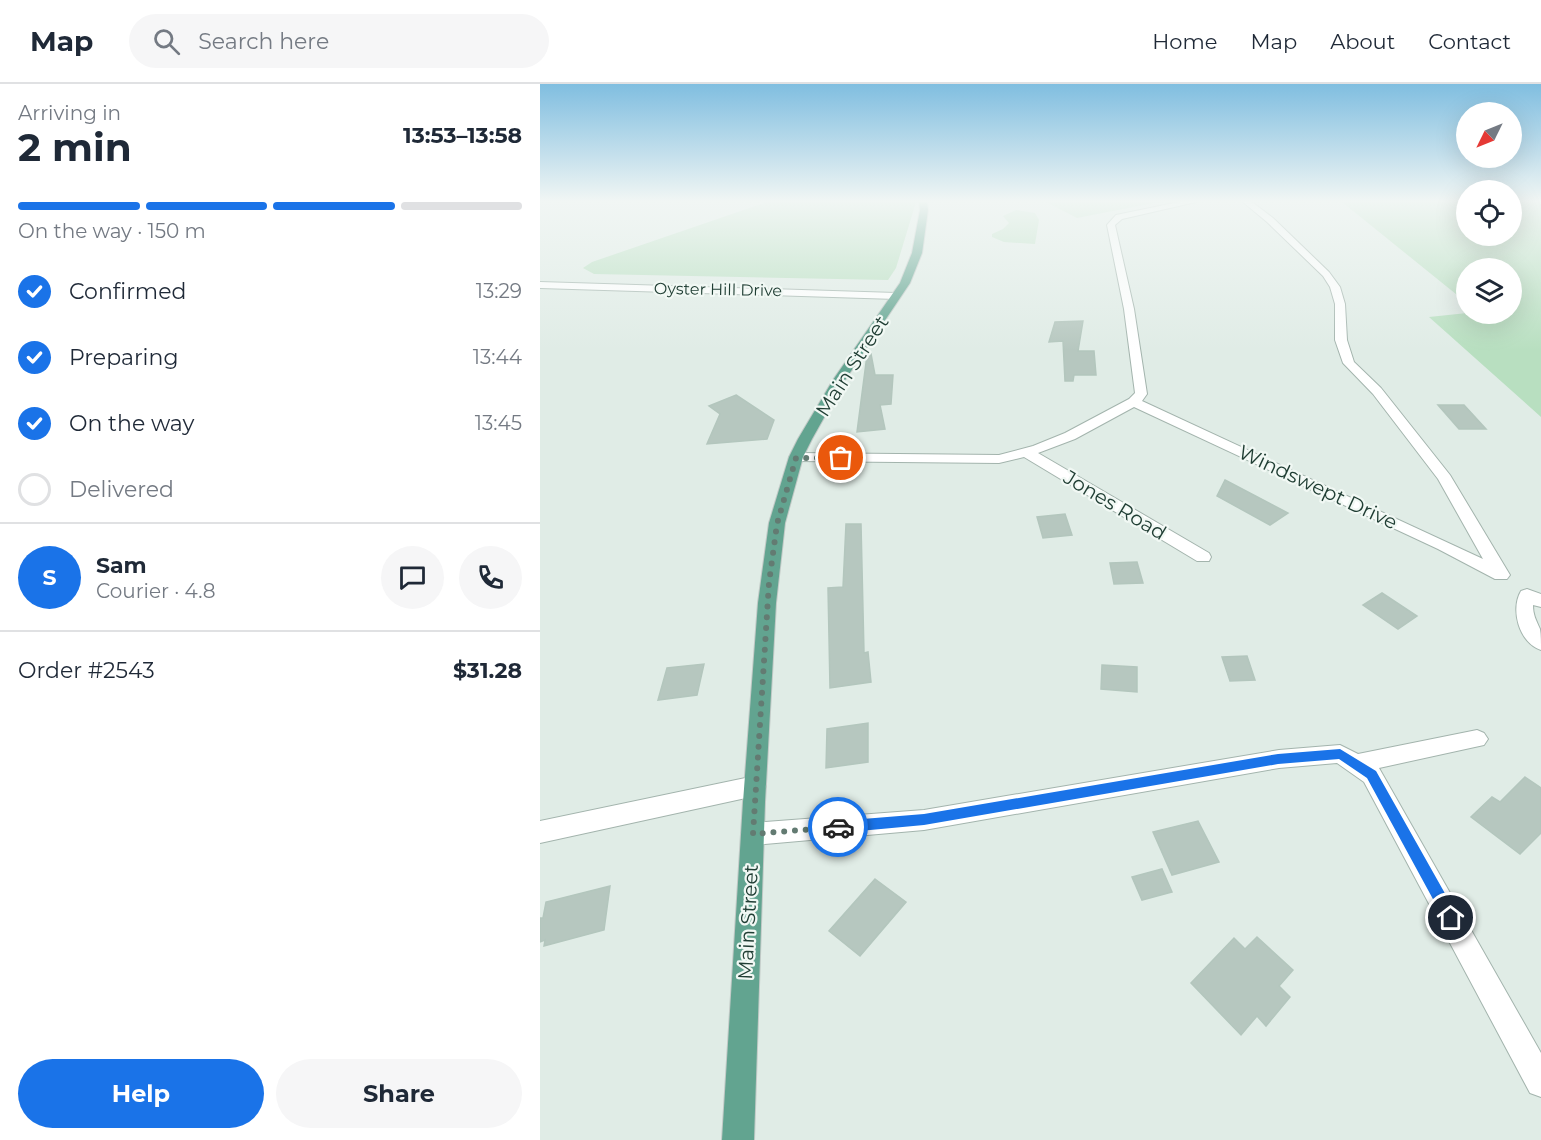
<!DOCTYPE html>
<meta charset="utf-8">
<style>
body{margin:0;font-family:Montserrat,sans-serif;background:#f6f6f7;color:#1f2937;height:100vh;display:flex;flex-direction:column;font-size:22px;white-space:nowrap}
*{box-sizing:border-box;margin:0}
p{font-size:20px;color:#747a83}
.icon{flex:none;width:33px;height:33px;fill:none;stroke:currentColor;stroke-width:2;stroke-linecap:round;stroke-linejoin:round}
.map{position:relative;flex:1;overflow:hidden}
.panel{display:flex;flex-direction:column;background:#fff;width:540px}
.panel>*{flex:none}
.needle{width:39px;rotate:227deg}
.buttons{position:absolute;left:916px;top:18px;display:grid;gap:12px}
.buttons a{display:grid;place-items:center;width:66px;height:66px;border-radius:50%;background:#fff;box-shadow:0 6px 24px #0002;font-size:30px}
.pin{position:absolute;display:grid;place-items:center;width:51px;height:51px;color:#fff;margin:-26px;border:3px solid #fff;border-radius:50%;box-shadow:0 2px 6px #0007}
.courier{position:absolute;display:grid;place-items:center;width:60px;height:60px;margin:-30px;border:4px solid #1a73e8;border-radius:50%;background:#fff;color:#222;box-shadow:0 2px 8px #0007}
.summary em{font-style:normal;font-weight:700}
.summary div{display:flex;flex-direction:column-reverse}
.summary{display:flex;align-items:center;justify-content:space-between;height:102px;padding:0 18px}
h1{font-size:39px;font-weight:700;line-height:45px}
.bar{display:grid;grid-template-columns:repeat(4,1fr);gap:9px 6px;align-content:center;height:72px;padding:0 18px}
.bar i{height:8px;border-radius:4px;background:#e0e1e3}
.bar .current{background:#1a73e8}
.bar p{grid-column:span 4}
.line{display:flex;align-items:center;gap:15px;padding:0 18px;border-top:2px solid #e0e1e3}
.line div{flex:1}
.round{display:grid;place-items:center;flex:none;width:63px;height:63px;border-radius:32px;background:#f6f6f7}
ol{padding:0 18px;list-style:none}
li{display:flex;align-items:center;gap:18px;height:66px}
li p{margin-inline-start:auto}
li .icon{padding:6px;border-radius:50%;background:#1a73e8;color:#fff;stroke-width:4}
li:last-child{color:#747a83}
li i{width:33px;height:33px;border:3px solid #e0e1e3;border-radius:50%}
.primary-button{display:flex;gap:12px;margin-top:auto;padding:12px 18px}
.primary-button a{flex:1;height:69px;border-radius:36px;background:#1a73e8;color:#fff;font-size:24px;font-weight:700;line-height:69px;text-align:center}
.primary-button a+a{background:#f6f6f7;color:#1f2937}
header{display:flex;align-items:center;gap:36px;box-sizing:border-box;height:84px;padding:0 30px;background:#fff;border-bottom:2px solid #e0e1e3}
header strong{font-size:28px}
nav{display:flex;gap:33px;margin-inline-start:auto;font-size:21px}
.search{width:420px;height:54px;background:#f6f6f7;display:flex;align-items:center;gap:15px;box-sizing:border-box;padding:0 21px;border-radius:33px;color:#747a83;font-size:22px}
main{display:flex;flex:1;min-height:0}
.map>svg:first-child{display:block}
.green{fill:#b8dfc0}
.building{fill:#b6c7bf;stroke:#b3c6bd;stroke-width:1.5}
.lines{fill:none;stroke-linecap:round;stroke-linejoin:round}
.minor-casing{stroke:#a3b4ad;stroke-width:2}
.major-casing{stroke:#c1c9c6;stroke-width:2}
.minor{fill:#fff;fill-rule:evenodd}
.major{fill:#62a490;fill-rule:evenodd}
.route{fill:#1a73e8}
.done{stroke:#637b72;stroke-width:6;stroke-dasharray:0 10.8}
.labels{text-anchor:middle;stroke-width:4.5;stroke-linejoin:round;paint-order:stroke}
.far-street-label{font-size:16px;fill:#203e34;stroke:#f1f8f4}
.street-label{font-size:20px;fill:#203e34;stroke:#f1f8f4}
</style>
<header>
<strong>Map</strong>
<div class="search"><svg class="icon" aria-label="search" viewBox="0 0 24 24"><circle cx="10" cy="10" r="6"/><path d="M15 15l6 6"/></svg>Search here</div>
<nav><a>Home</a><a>Map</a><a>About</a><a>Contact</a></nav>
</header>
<main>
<section class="panel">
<div class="summary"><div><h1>2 min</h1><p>Arriving in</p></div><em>13:53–13:58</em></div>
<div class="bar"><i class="current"></i><i class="current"></i><i class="current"></i><i></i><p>On the way · 150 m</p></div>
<ol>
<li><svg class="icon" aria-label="check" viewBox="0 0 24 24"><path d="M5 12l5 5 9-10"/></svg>Confirmed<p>13:29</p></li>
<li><svg class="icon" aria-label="check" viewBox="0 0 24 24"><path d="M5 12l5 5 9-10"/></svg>Preparing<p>13:44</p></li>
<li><svg class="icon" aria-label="check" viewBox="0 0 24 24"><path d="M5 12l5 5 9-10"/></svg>On the way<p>13:45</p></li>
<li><i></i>Delivered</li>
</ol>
<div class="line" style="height:108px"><b class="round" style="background:#1a73e8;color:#fff">S</b><div><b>Sam</b><p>Courier · 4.8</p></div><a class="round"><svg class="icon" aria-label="chat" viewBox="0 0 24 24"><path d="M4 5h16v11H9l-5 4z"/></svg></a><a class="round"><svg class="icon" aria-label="phone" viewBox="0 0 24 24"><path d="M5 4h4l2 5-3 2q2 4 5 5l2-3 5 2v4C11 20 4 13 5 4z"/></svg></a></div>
<div class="line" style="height:78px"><div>Order #2543</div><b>$31.28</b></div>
<div class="primary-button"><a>Help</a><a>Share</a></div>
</section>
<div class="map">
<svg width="1001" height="1056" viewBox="0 0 1001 1056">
<rect width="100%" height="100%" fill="#e0ece6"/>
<g class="green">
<path d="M227,118H376L356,184L348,196L54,190L43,184L52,178Z"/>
<path d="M506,118H619L537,134Z"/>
<path d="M802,118H927V152H972V118H1001V333L889,233L927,229L972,230V184H927V219Z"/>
<path d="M476,126L495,129L499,136L495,160L464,158L452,153V150L463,145L469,139L463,132Z"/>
</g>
<g class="building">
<path d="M543,237L538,267H554L556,291H534L533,297H525L523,257L509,258L515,238Z"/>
<path d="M331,270L335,291H353L351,320L340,321L345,345L317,348L327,271Z"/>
<path d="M196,311L234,336L227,355L167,360L180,330L169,322Z"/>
<path d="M898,321H924L946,345H919Z"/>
<path d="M685,396L748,429L730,441L677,412Z"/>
<path d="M525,430L532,451L503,454L497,433Z"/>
<path d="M306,440H321L324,569L328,568L331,598L290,604L288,504L303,503Z"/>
<path d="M597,478L603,499L574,500L570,479Z"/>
<path d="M842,509L877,532L858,545L823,521Z"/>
<path d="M707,572L715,596L690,597L682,573Z"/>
<path d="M164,580L157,611L118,616L127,584Z"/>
<path d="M562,581L597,583V608L561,605Z"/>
<path d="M328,639V678L286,684L287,645Z"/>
<path d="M985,693L1001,704V749L980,770L931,733L952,713L960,718Z"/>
<path d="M658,737L679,778L632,791L613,748Z"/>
<path d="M622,785L632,808L602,816L592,793Z"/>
<path d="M335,795L366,818L320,872L289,847Z"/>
<path d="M70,802L64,846L4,862L5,856L0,858V834H3L6,818Z"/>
<path d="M717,853L753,886L739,902L750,913L726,942L717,932L701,951L651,899L694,854L705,865Z"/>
</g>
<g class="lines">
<g class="minor-casing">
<g id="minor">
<path d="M639,118H656L582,135L575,141L594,225L607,310L602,317L943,475L898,395L833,310L803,279L795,256V220L790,203L783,192L727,138L703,118H712L733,134L789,188L800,203L805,220L807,256L814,278L841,304L910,391L970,491L967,495H955L898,465L594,323L535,355L498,369L669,469L671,473L669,477H657L484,373L459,379L256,377L249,373L256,369L459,371L493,362L525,349L589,315L595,309L584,225L567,141L576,131Z"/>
<path d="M0,198L356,209L361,212L356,215L0,204Z"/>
<path d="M987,505L1001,510V523L993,521C993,531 996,536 1000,545C1001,551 1001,559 1001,566C979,559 970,525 981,507Z"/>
<path d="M937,646L944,649L948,655L944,661L839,684L1001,969V1013L990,1009L824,698L797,679L739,684L384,746L213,761L205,758L201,750L205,742L213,739L384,726L739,666L800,661L818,670Z"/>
<path d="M215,692L223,695L226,702L223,709L215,712L0,759V737Z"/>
</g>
</g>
<g class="major-casing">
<path id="major" d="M379,118H387L388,126L382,169L370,199L305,296L272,355L263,373L245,439L236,519L225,718L214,1056H182L203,718L218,519L229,439L249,373L258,355L293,296L360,199L372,169L380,126Z"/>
</g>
<use href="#minor" class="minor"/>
<use href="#major" class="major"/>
</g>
<linearGradient id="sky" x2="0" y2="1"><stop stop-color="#80bee0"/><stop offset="0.44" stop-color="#f1f6f4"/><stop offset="1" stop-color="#f1f6f4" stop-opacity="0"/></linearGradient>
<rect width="1001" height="266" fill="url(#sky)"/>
<path class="route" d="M800,665L836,687L916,829L918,834L916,839L911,841L906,839L827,694L799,675L738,680L384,741L298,749L292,743L298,737L384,730L738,670Z"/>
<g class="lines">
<path class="done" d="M298,743L213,750L229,499L237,440L256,374H301"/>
</g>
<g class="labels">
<g class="far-street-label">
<text transform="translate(178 205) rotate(1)" y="6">Oyster Hill Drive</text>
</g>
<g class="street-label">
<text transform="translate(312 282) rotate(-57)" y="7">Main Street</text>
<text transform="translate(778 403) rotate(25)" y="7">Windswept Drive</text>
<text transform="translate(575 421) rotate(31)" y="7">Jones Road</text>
<text transform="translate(208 838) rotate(-87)" y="7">Main Street</text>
</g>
</g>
</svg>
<div class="buttons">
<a><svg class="needle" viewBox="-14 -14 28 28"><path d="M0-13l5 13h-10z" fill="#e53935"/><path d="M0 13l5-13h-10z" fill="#747a83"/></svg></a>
<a><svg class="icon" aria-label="locate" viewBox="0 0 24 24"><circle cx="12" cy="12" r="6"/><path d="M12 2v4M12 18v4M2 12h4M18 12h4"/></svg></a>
<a><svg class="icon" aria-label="layers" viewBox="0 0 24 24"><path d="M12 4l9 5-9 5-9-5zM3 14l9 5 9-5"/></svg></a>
</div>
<div class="pin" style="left:301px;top:374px;background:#ea580c"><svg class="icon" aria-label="bag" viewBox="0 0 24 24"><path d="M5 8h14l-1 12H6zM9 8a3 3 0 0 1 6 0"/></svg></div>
<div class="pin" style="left:911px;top:834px;background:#1f2937"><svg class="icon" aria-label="home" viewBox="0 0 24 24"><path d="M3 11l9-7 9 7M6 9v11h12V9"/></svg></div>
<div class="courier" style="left:298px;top:743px"><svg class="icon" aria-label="car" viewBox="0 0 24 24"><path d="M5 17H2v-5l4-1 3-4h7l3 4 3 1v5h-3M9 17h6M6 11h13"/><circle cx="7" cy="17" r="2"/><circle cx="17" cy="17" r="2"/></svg></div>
</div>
</main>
